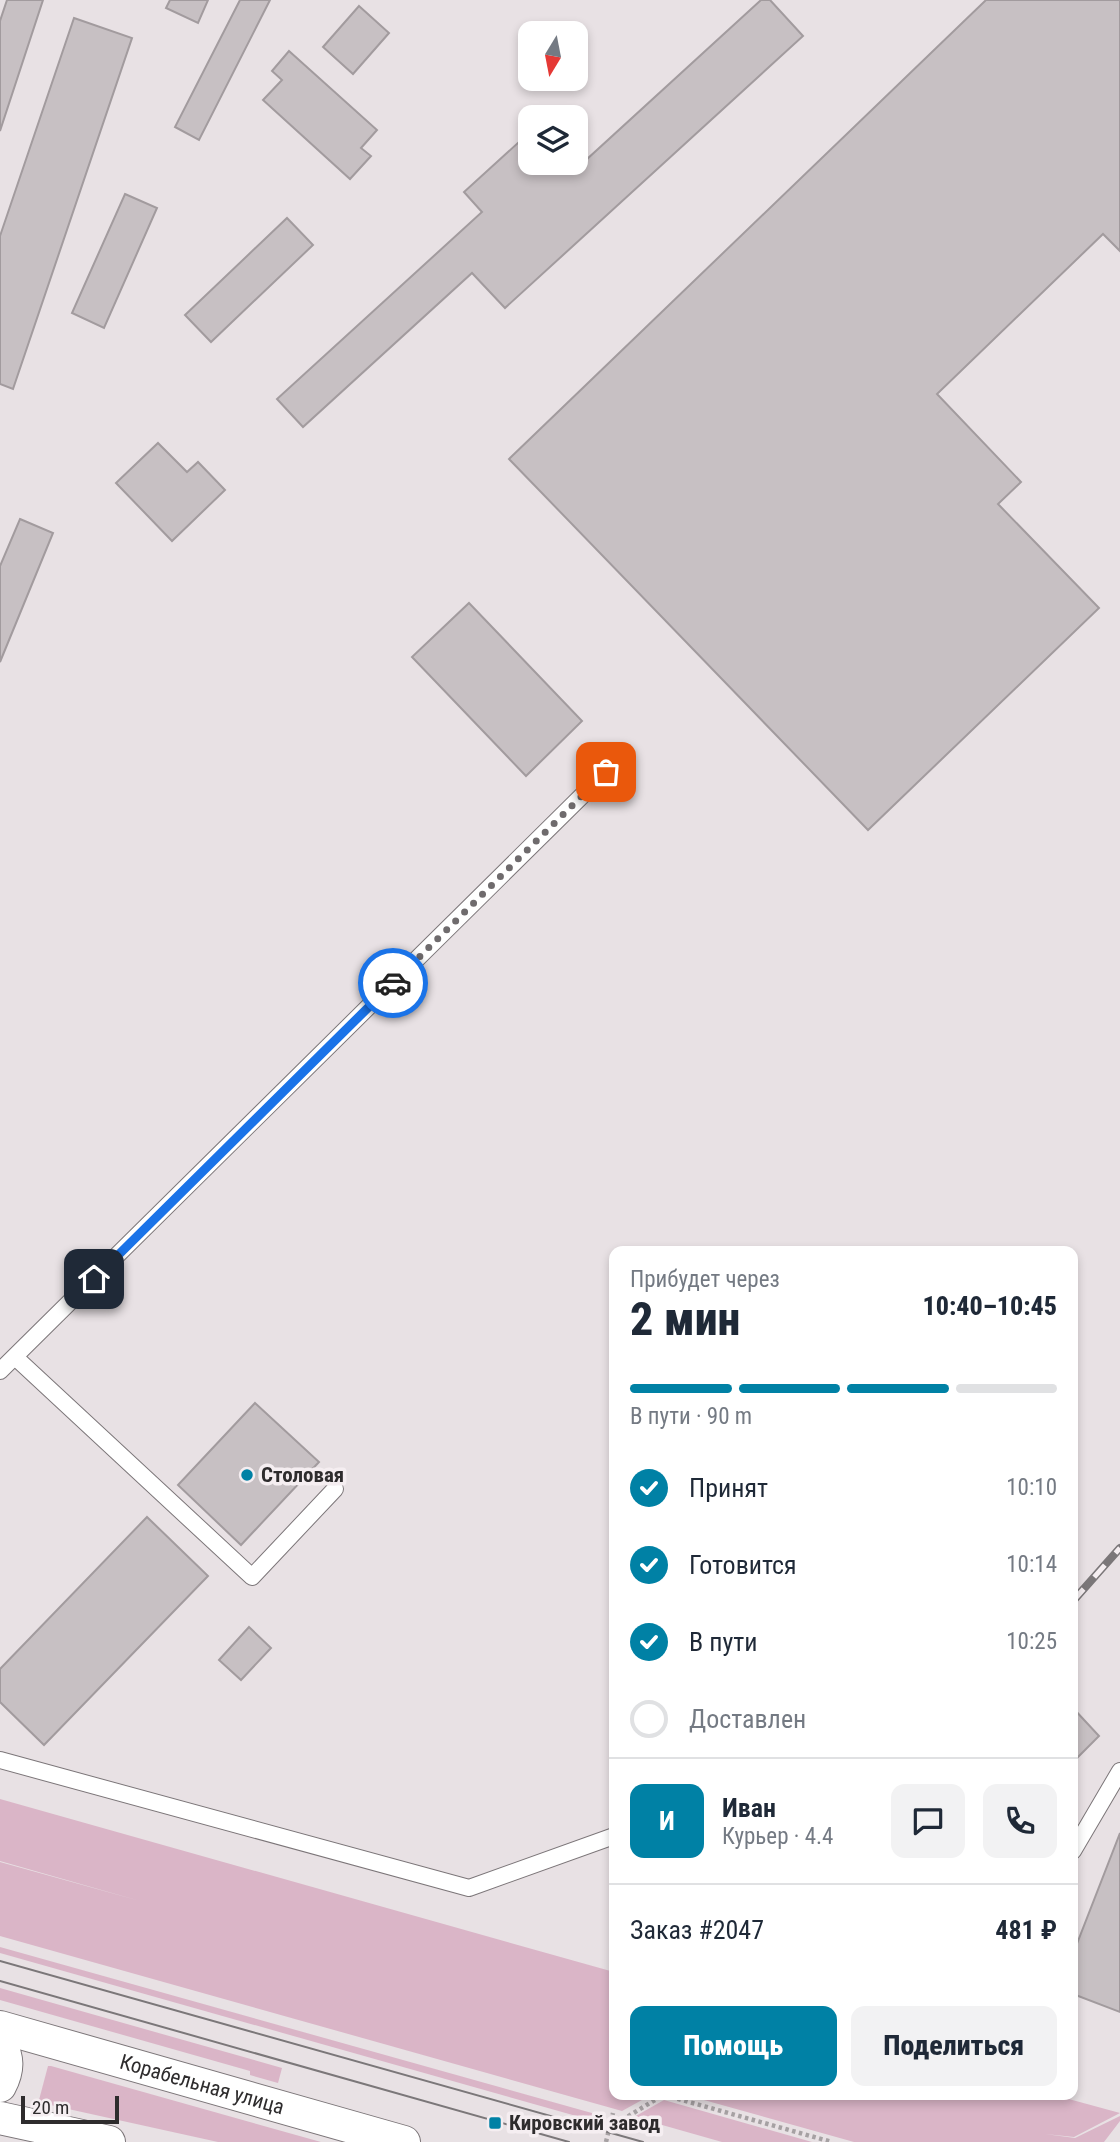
<!DOCTYPE html>
<html lang="ru">
<meta charset="utf-8">
<style>
body{margin:0;font-family:"Roboto Condensed",sans-serif;background:#f2f2f3;color:#1f2937;height:100vh;display:flex;flex-direction:column;font-size:26px;white-space:nowrap}
*{box-sizing:border-box;margin:0}
p{font-size:23px;color:#747a83}
.icon{flex:none;width:38px;height:38px;fill:none;stroke:currentColor;stroke-width:2;stroke-linecap:round;stroke-linejoin:round}
.map{position:relative;flex:1;overflow:hidden}
.drawer{position:absolute;left:609px;top:1246px;width:469px;height:854px;display:flex;flex-direction:column;background:#fff;border-radius:14px;box-shadow:0 4px 10px #0003}
.drawer>*{flex:none}
.needle{width:46px;rotate:190deg}
.fabs{position:absolute;left:518px;top:21px;display:grid;gap:14px}
.fabs a{display:grid;place-items:center;width:70px;height:70px;border-radius:14px;background:#fff;box-shadow:0 4px 10px #0003;font-size:35px}
.scale{position:absolute;left:21px;bottom:18px;width:98px;box-sizing:border-box;padding-left:7px;border:4px solid #2e2c2d;border-top:0;font-size:19px;line-height:24px;white-space:nowrap;color:#2e2c2d;-webkit-text-stroke:5px #f5eef1;paint-order:stroke}
.pin{position:absolute;display:grid;place-items:center;width:60px;height:60px;color:#fff;margin:-30px;border-radius:14px;box-shadow:0 4px 10px #0006}
.courier{position:absolute;display:grid;place-items:center;width:70px;height:70px;margin:-35px;border:5px solid #1a73e8;border-radius:50%;background:#fff;color:#222;box-shadow:0 2px 9px #0007}
.overview em{font-style:normal;font-weight:800}
.overview div{display:flex;flex-direction:column-reverse}
.overview{display:flex;align-items:center;justify-content:space-between;height:119px;padding:0 21px}
h1{font-size:46px;font-weight:800;line-height:52px}
.bar{display:grid;grid-template-columns:repeat(4,1fr);gap:10px 7px;align-content:center;height:84px;padding:0 21px}
.bar i{height:9px;border-radius:5px;background:#e0e1e3}
.bar .current{background:#0081a5}
.bar p{grid-column:span 4}
.line{display:flex;align-items:center;gap:18px;padding:0 21px;border-top:2px solid #e0e1e3}
.line div{flex:1}
.round{display:grid;place-items:center;flex:none;width:74px;height:74px;border-radius:14px;background:#f2f2f3}
ol{padding:0 21px;list-style:none}
li{display:flex;align-items:center;gap:21px;height:77px}
li p{margin-inline-start:auto}
li .icon{padding:7px;border-radius:50%;background:#0081a5;color:#fff;stroke-width:4}
li:last-child{color:#747a83}
li i{width:38px;height:38px;border:4px solid #e0e1e3;border-radius:50%}
.action{display:flex;gap:14px;margin-top:auto;padding:14px 21px}
.action a{flex:1;height:80px;border-radius:14px;background:#0081a5;color:#fff;font-size:28px;font-weight:800;line-height:80px;text-align:center}
.action a+a{background:#f2f2f3;color:#1f2937}
.map>svg:first-child{display:block}
.green{fill:#dab5c7}
.building{fill:#c7c0c3;stroke:#a29b9e;stroke-width:2}
.lines{fill:none;stroke-linecap:round;stroke-linejoin:round}
.service-casing{stroke:#7c7679;stroke-width:18}
.minor-casing{stroke:#7c7679;stroke-width:34}
.path{stroke:#a6a1a3;stroke-width:4.5;stroke-dasharray:3.5 3.5;stroke-linecap:butt}
.service{stroke:#fff;stroke-width:16}
.minor{stroke:#fff;stroke-width:32}
.tram{stroke:#7b7779;stroke-width:2}
.rail-casing{stroke:#7b7779;stroke-width:8}
.rail{stroke:#f5eef1;stroke-width:5;stroke-dasharray:16;stroke-linecap:butt}
.done{stroke:#6f6b6d;stroke-width:7;stroke-dasharray:0 12.6}
.route{stroke:#1a73e8;stroke-width:9}
.poi-dot{fill:#0081a5;stroke:#f5eef1;stroke-width:2.5}
.labels{text-anchor:middle;stroke-width:7;stroke-linejoin:round;paint-order:stroke}
.poi-label{font-size:21px;font-weight:bold;fill:#2e2c2d;stroke:#f5eef1;text-anchor:start}
.street-label{font-size:21px;fill:#2e2c2d;stroke:#f5eef1}
</style>
<div class="map">
<svg width="1120" height="2142" viewBox="0 0 1120 2142">
<rect width="100%" height="100%" fill="#e8e1e4"/>
<g class="green">
<path d="M0,1799L614,1972V2095H651L622,2111L0,1936V1862L140,1901L0,1861Z"/>
<path d="M0,1947L599,2115L602,2121L601,2123L0,1953Z"/>
<path d="M0,1988L282,2068L278,2083L250,2075V2071L0,2000Z"/>
<path d="M48,2066H51L321,2142H218L41,2103L39,2100Z"/>
<path d="M686,2095H1054L1120,2113L1074,2137L1045,2134L1075,2138L1120,2116V2121L1104,2142H854Z"/>
<path d="M664,2100L812,2142H722L634,2117Z"/>
</g>
<g class="building">
<path d="M7,0H43L0,131V21Z"/>
<path d="M170,0H208L198,23L166,8Z"/>
<path d="M240,0H270L199,140L175,127Z"/>
<path d="M761,0H770L803,36L505,308L472,273L303,427L277,399L482,212L464,192L530,132V163H568L575,170Z"/>
<path d="M986,0H1120V251L1103,234L937,394L1021,482L998,504L1099,608L868,830L509,459Z"/>
<path d="M359,6L389,33L353,74L323,47Z"/>
<path d="M74,18L132,38L13,389L0,384V236Z"/>
<path d="M289,51L377,130L361,148L371,156L350,179L263,100L282,80L272,71Z"/>
<path d="M125,194L157,208L104,328L72,313Z"/>
<path d="M287,218L313,245L211,342L185,315Z"/>
<path d="M158,443L187,472L198,462L225,490L172,541L116,483Z"/>
<path d="M20,519L53,533L0,662V566Z"/>
<path d="M469,603L582,721L526,776L412,657Z"/>
<path d="M255,1403L319,1462L241,1545L178,1485Z"/>
<path d="M147,1517L208,1576L44,1745L0,1702V1669Z"/>
<path d="M249,1627L271,1648L241,1680L219,1660Z"/>
<path d="M1073,1708L1099,1736L1073,1762Z"/>
<path d="M1120,1833V2012L1073,1994V1954Z"/>
</g>
<g class="lines">
<g class="service-casing">
<g id="service">
<path d="M15,1357L252,1577L335,1489"/>
<path d="M0,1371L606,772"/>
<path d="M0,1760L469,1888L614,1836"/>
<path d="M1073,1851L1120,1771"/>
</g>
</g>
<g class="minor-casing">
<g id="minor">
<path id="s1" d="M0,2027L404,2142"/>
<path d="M0,2042C8,2058 9,2069 0,2086"/>
<path d="M0,2118L109,2142"/>
</g>
</g>
<g class="path">
<path d="M664,2095L832,2142"/>
<path d="M622,2120L663,2095"/>
<path d="M606,2142L613,2113"/>
</g>
<use href="#service" class="service"/>
<use href="#minor" class="minor"/>
<g class="tram">
<path d="M0,1961L643,2142"/>
<path d="M0,1981L569,2142"/>
</g>
<g class="rail-casing">
<path id="rail" d="M1073,1601L1120,1548"/>
</g>
<use href="#rail" class="rail"/>
</g>
<g class="lines">
<path class="done" d="M393,983L606,772"/>
<path class="route" d="M94,1279L393,983"/>
</g>
<g class="poi-dot">
<circle cx="247" cy="1475" r="7"/>
<rect x="488" y="2116" width="14" height="14" rx="3.5"/>
</g>
<g class="labels">
<g class="poi-label">
<text x="261" y="1482">Столовая</text>
<text x="509" y="2130">Кировский завод</text>
</g>
<g class="street-label">
<text dy="7" stroke="none"><textPath href="#s1" startOffset="210">Корабельная улица</textPath></text>
</g>
</g>
</svg>
<div class="fabs">
<a><svg class="needle" viewBox="-14 -14 28 28"><path d="M0-13l5 13h-10z" fill="#e53935"/><path d="M0 13l5-13h-10z" fill="#747a83"/></svg></a>
<a><svg class="icon" aria-label="layers" viewBox="0 0 24 24"><path d="M12 4l9 5-9 5-9-5zM3 14l9 5 9-5"/></svg></a>
</div>
<div class="scale">20 m</div>
<div class="pin" style="left:606px;top:772px;background:#ea580c"><svg class="icon" aria-label="bag" viewBox="0 0 24 24"><path d="M5 8h14l-1 12H6zM9 8a3 3 0 0 1 6 0"/></svg></div>
<div class="pin" style="left:94px;top:1279px;background:#1f2937"><svg class="icon" aria-label="home" viewBox="0 0 24 24"><path d="M3 11l9-7 9 7M6 9v11h12V9"/></svg></div>
<div class="courier" style="left:393px;top:983px"><svg class="icon" aria-label="car" viewBox="0 0 24 24"><path d="M5 17H2v-5l4-1 3-4h7l3 4 3 1v5h-3M9 17h6M6 11h13"/><circle cx="7" cy="17" r="2"/><circle cx="17" cy="17" r="2"/></svg></div>
<section class="drawer">
<div class="overview"><div><h1>2 мин</h1><p>Прибудет через</p></div><em>10:40–10:45</em></div>
<div class="bar"><i class="current"></i><i class="current"></i><i class="current"></i><i></i><p>В пути · 90 m</p></div>
<ol>
<li><svg class="icon" aria-label="check" viewBox="0 0 24 24"><path d="M5 12l5 5 9-10"/></svg>Принят<p>10:10</p></li>
<li><svg class="icon" aria-label="check" viewBox="0 0 24 24"><path d="M5 12l5 5 9-10"/></svg>Готовится<p>10:14</p></li>
<li><svg class="icon" aria-label="check" viewBox="0 0 24 24"><path d="M5 12l5 5 9-10"/></svg>В пути<p>10:25</p></li>
<li><i></i>Доставлен</li>
</ol>
<div class="line" style="height:126px"><b class="round" style="background:#0081a5;color:#fff">И</b><div><b>Иван</b><p>Курьер · 4.4</p></div><a class="round"><svg class="icon" aria-label="chat" viewBox="0 0 24 24"><path d="M4 5h16v11H9l-5 4z"/></svg></a><a class="round"><svg class="icon" aria-label="phone" viewBox="0 0 24 24"><path d="M5 4h4l2 5-3 2q2 4 5 5l2-3 5 2v4C11 20 4 13 5 4z"/></svg></a></div>
<div class="line" style="height:91px"><div>Заказ #2047</div><b>481 ₽</b></div>
<div class="action"><a>Помощь</a><a>Поделиться</a></div>
</section>
</div>
